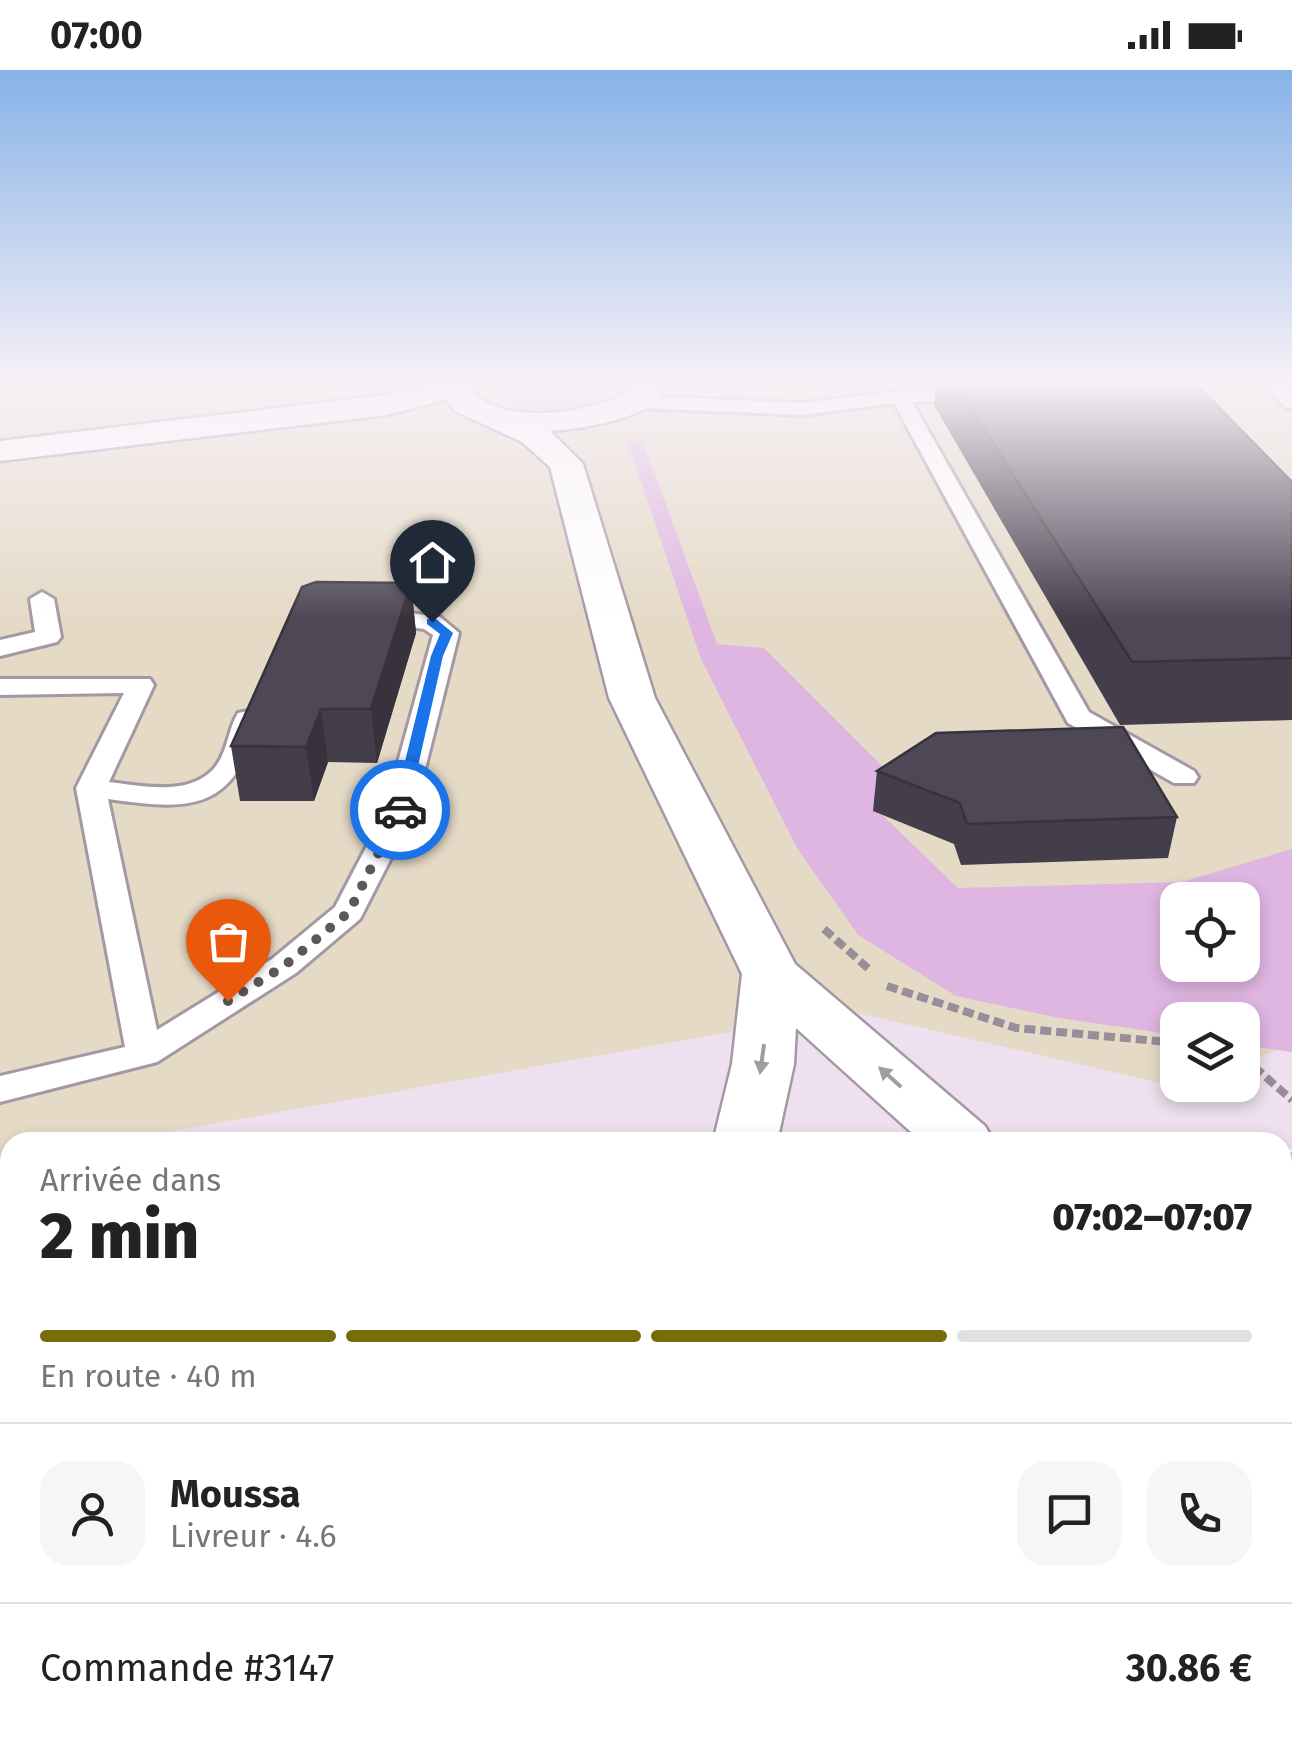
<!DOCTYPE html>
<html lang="fr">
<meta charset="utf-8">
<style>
body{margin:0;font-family:"Fira Sans",sans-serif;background:#f6f6f6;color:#222;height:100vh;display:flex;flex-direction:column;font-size:38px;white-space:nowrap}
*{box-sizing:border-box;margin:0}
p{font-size:32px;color:#767676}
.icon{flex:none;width:55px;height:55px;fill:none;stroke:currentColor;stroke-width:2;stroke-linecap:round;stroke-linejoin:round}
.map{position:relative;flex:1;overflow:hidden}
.details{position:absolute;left:0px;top:1062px;width:1292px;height:622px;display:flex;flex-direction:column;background:#fff;border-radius:30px 30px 0 0;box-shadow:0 5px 15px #0003}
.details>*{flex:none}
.controls{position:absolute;left:1160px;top:812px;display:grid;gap:20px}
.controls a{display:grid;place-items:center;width:100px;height:100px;border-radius:20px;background:#fff;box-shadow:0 5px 15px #0003;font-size:50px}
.pin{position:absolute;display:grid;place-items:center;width:85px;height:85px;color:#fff;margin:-102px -42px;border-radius:50% 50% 50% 0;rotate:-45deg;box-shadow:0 0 10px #0007}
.pin .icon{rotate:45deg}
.courier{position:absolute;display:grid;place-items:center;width:100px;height:100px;margin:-50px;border:8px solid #1a73e8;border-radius:50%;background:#fff;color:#222;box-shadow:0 2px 12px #0007}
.summary em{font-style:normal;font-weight:800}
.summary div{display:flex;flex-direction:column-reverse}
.summary{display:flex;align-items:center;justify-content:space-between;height:170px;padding:0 40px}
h1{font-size:65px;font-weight:800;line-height:75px}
.bar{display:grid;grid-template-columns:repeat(4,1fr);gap:15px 10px;align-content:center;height:120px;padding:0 40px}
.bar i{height:12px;border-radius:8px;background:#e0e0e0}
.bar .current{background:#766d0a}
.bar p{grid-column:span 4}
.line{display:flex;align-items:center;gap:25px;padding:0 40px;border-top:2px solid #e0e0e0}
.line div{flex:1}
.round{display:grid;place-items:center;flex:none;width:105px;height:105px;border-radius:30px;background:#f6f6f6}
.status{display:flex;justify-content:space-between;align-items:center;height:70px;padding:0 50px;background:#fff;direction:ltr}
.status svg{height:28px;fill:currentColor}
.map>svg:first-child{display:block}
.commercial{fill:#e5dac6;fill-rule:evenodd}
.green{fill:#dfb5e1;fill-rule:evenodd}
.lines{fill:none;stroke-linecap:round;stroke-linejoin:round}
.service-casing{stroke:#a598a5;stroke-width:6}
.minor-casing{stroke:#a598a5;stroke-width:5}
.tertiary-casing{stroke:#a598a5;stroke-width:5}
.primary-casing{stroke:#fff;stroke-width:5}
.trunk-casing{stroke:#fff;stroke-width:5}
.path{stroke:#988d98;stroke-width:8;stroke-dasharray:11 5;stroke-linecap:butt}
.service{fill:#fff;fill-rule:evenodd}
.minor{fill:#fff;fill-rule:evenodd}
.tertiary{fill:#fff;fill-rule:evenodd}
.primary{fill:#dbc677;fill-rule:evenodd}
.trunk{fill:#cfb34a;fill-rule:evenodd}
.wall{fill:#433e4a}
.shaded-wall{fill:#37323c}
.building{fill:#4e4856;stroke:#37323c;stroke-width:2.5}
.oneway{fill:#9f9d9f}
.route{fill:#1a73e8}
.done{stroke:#5e565e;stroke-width:10;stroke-dasharray:0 18}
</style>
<div class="status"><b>07:00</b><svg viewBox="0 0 49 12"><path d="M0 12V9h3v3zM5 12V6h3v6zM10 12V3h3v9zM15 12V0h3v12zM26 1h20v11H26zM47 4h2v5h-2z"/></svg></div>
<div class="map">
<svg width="1292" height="1684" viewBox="0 0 1292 1684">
<rect width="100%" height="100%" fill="#eee0ee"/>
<path class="commercial" d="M137,313H1292V976L1243,991L1242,950H1178L1177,1012L1169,1015L849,941L111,1072H10V1091L0,1092V316L90,318ZM1178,830H1242V895H1178Z"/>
<g class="green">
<path d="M498,313H610L611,321C587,343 518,348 495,321Z"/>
<path d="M642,369L717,574L764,578L886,700L875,738L958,818L1182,812L1292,779V982L1243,975L1242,950H1178L1177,965L1059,948L956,926L858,865L797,778L701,589L628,373ZM1178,830H1242V895H1178Z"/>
</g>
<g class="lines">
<g class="service-casing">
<g id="service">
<path d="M1262,313H1282L1292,323V339L1285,337Z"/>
<path d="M978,319L985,321V329L912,332L1089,642L1194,701L1198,707L1194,713H1174L1068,653L894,333L803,345L638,338L629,332L638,326L803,333L900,321Z"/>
<path d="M42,522L54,529L61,567L57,572L0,586V570L35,562L30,529Z"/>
<path d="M371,538L440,547L459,563L414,743L360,849L296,903L157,992L0,1032V1006L125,977L76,718L124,623L0,625V609H150L154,615L109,712C142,716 192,727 216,696C228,680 228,659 238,643L248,641L262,649C231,739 198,742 108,729L157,960L272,889L335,837L384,743L433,565L424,559L362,550L359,545Z"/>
</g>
</g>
<g class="minor-casing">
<path id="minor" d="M435,313H466L470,318L465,325L386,345L0,391V371L386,325Z"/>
</g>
<g class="tertiary-casing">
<g id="tertiary">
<path d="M442,313H473L470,318C500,359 593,342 632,321V313H664L658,333C624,351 588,358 550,361L583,394L655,628L795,894L985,1056L994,1072H922L796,958L794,994L777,1072H713L732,994L742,904L609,628L550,397L522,372L455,341L438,318Z"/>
<path d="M886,1675H988L992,1684H889Z"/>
</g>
</g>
<g class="primary-casing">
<g id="primary">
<path d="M1292,1082V1130L1282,1131V1083Z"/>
<path d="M1282,1219L1292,1223V1289L1282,1286Z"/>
<path d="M1292,1533V1625L1282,1629V1536Z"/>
<path d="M10,1590V1675H18L0,1682V1594Z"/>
<path d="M972,1675H1112L1109,1684H975Z"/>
</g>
</g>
<g class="trunk-casing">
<path id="trunk" d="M301,1675H414L411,1684H297Z"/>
</g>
<g class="path">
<path d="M824,859L870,900"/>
<path d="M887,916L1016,958L1178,973"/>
<path d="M1242,986L1292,1030"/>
</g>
<use href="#service" class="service"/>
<use href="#minor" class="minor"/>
<use href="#tertiary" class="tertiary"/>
<use href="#primary" class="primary"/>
<use href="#trunk" class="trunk"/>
</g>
<g class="wall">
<path d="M936,313H955L1292,412V650L1120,655L934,335Z"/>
<path d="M411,513L416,563L377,693L328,692L314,731H240L231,676Z"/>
<path d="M877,701L1177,747L1168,788L961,795L954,774L873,741Z"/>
</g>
<g class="shaded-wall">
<path d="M411,513L416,563L377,693L371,639Z"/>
<path d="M321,639L328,692L314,731L306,677Z"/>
</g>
<g class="building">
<path d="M955,313H1195L1292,412V588L1132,592Z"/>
<path d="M316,512L411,513L371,639H321L306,677L231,676L302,517Z"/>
<path d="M1123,657L1177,747L967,754L960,733L877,701L936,663Z"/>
</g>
<defs><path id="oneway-solid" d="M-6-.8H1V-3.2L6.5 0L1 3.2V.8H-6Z" transform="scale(2.5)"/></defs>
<g class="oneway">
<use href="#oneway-solid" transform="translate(762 989) rotate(98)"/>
<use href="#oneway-solid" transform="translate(890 1007) rotate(-138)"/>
</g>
<linearGradient id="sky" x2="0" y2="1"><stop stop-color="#87b2e7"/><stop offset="0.57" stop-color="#f7f1f7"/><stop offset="1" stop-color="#f7f1f7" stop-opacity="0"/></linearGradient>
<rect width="1292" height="549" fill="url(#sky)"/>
<path class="route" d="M427,549H436L453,563L443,586L408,740L400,745L393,740L431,586L440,564L427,554Z"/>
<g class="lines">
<path class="done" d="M228,931L284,896L349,842L400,740"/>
</g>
</svg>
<div class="controls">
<a><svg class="icon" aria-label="locate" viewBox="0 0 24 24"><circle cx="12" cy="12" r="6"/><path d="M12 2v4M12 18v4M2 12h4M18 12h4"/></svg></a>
<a><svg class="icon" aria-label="layers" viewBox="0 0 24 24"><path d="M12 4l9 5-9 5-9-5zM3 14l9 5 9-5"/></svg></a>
</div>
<div class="pin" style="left:228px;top:931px;background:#ea580c"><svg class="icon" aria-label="bag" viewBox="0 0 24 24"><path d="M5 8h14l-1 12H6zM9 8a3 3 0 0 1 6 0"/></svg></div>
<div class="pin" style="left:432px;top:552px;background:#1f2937"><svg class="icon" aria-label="home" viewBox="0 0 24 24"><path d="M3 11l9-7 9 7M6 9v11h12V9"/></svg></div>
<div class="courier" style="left:400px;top:740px"><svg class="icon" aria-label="car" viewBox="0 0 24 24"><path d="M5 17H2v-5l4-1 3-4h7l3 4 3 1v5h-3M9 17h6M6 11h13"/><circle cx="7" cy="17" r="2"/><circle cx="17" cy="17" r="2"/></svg></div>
<section class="details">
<div class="summary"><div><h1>2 min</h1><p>Arrivée dans</p></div><em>07:02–07:07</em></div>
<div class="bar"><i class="current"></i><i class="current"></i><i class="current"></i><i></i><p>En route · 40 m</p></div>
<div class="line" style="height:180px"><a class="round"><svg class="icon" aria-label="person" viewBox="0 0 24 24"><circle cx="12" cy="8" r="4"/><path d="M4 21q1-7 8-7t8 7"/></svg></a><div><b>Moussa</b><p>Livreur · 4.6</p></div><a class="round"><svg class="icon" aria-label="chat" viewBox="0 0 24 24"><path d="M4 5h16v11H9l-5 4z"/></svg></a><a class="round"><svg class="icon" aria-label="phone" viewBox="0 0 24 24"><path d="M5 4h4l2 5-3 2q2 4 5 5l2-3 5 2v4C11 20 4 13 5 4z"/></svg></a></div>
<div class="line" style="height:130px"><div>Commande #3147</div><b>30.86 €</b></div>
</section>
</div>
